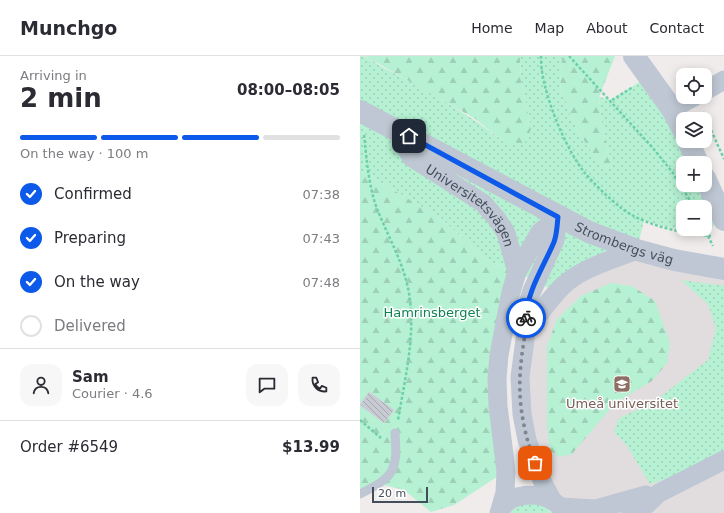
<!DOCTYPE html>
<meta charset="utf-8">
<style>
body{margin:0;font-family:"DejaVu Sans",sans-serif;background:#f7f7f7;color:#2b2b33;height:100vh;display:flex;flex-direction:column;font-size:15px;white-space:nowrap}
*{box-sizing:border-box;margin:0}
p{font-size:13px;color:#7c7c81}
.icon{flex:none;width:22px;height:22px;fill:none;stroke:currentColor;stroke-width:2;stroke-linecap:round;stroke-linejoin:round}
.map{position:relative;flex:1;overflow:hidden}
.details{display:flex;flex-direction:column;background:#fff;width:360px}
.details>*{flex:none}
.buttons{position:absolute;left:316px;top:12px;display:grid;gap:8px}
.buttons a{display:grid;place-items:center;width:36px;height:36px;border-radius:8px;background:#fff;box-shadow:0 2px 10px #0003;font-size:20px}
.scale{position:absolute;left:12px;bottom:10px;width:56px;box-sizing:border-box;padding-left:4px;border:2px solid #444e5b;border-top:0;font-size:11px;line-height:14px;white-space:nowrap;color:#444e5b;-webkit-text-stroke:3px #fff;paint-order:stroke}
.pin{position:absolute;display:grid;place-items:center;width:34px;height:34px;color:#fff;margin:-17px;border-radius:8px;box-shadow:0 2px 6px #0006}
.courier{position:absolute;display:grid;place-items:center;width:40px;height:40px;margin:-20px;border:3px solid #0c59ea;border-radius:50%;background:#fff;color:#222;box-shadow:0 1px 5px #0007}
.head em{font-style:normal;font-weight:700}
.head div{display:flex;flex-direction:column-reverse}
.head{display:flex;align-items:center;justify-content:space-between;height:68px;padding:0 20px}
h1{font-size:26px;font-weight:700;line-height:30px}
.bar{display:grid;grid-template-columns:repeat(4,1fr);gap:6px 4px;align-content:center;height:48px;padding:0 20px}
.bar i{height:5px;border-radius:3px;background:#e1e1e2}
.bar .on{background:#0c59ea}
.bar p{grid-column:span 4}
.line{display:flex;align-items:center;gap:10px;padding:0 20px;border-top:1px solid #e1e1e2}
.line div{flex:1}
.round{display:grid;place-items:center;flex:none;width:42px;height:42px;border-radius:12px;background:#f7f7f7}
ol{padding:0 20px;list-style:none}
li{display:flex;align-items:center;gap:12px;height:44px}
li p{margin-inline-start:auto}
li .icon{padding:4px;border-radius:50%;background:#0c59ea;color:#fff;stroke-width:4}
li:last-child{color:#7c7c81}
li i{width:22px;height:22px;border:2px solid #e1e1e2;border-radius:50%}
header{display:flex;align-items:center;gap:24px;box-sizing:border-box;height:56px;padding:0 20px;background:#fff;border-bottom:1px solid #e1e1e2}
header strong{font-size:19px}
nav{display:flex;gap:22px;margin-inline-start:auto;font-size:14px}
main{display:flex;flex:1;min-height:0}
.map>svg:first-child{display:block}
.education{fill:#e1ddde}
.grass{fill:url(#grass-dots);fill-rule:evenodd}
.forest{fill:url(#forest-firs)}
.building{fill:url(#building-back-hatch);stroke:#d0d2d9}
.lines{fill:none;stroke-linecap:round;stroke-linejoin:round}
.path{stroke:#6cd1a9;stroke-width:2.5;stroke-dasharray:3 2;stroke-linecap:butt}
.service{stroke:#bec7d3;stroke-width:9}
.minor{stroke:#bec7d3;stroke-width:19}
.tertiary{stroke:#bec7d3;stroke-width:22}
.done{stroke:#80858e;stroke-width:4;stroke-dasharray:0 7.2}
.route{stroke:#0c59ea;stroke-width:5}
.labels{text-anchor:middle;stroke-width:3;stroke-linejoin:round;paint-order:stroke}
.street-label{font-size:13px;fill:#444e5b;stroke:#fff}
.park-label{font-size:13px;fill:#108153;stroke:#fff}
.education-label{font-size:13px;fill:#785e54;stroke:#fff}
</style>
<header>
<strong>Munchgo</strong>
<nav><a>Home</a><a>Map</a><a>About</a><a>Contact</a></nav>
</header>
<main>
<section class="details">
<div class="head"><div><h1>2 min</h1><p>Arriving in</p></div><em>08:00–08:05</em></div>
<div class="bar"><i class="on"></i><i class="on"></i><i class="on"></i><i></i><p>On the way · 100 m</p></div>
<ol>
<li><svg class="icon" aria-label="check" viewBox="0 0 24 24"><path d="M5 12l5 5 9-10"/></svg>Confirmed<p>07:38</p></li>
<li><svg class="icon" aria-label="check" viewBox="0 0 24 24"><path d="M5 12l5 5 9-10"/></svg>Preparing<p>07:43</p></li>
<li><svg class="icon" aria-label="check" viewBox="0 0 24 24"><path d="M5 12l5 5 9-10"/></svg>On the way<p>07:48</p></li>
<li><i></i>Delivered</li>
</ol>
<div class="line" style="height:72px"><a class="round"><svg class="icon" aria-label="person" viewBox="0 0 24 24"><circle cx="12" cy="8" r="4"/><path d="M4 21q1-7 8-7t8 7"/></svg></a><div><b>Sam</b><p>Courier · 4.6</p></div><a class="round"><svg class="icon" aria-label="chat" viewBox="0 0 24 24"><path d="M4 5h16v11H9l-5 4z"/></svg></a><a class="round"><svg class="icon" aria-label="phone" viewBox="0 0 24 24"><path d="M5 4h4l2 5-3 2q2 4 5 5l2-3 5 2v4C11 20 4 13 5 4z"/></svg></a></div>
<div class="line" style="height:52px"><div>Order #6549</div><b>$13.99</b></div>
</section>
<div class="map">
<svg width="364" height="457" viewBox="0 0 364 457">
<defs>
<pattern id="grass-dots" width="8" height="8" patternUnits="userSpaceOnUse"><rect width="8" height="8" fill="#b6f1d3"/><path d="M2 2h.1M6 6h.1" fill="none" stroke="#9ed0b7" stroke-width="1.8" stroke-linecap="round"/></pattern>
<pattern id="forest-firs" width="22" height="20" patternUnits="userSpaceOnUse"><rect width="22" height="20" fill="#b6f1d3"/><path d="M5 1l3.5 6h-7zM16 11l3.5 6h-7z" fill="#9ed0b7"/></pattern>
<pattern id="building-back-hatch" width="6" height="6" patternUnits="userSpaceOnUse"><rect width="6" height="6" fill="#c8cbd3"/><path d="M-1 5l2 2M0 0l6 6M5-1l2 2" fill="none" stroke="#a4a7ae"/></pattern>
</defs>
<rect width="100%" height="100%" fill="#f0ecec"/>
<path class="education" d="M277,194L364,213V457H204L200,451L160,336L181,257L188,248Z"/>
<g class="grass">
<path d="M0,0C9,0 16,8 24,12C68,34 107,57 146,87L171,71L161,24L160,0H202L200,33L217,74L245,116L251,105L242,70L239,41L252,44L288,20L338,107H323V129H345L361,157L347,179L302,170L284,164L277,194L196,236L157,216L126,204L82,163L0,114ZM323,151H345V173H323Z"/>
<path d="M321,224L364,230V394L309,422L290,428L267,390L254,376L259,362L291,348L348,304L356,272L348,248Z"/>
<path d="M165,446L183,449L192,457H148Z"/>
</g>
<g class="forest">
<path d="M5,0H160L161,24L171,71L168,84L160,90L146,87L114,62Z"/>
<path d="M202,0H255L239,41L242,70L251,105L245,116L217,74L200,33Z"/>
<path d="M0,114L82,163L126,204L157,216L142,280L146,415L94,449L71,456L44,434L20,428L0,438Z"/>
<path d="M251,227L272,230L295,245L310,287L307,307L292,325L255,347L212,398L199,401L190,394L187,372V290L197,263L221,240Z"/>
</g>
<path class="building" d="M9,336L34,354L24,367L0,349Z"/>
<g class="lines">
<g class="path">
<path d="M181,0C180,32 204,90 224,116C233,127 250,143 261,152C285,170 322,177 351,180"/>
<path d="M209,0L292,91L313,117L334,151"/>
<path d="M252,44L273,31"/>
<path d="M343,56L364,103"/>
<path d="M4,79C7,106 9,136 20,160C31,186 44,209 49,237C56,279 45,322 38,364"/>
<path d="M348,180L353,190"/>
<path d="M0,364L21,382"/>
</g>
<path class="service" d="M0,438C34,421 38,415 35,377"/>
<g class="minor">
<path d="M345,35L364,24"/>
<path d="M312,53L334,41"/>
<path id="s1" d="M36,73L51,101L123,147L137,163L146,177L157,216"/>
<path d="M166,276C176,263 185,249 196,237C216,213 249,205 277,194"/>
<path d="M192,444L183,427L167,384L162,358L160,321L166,276V253L172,235L195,184L198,161"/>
<path d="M200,451L236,453L286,439"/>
<path d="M140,454L145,437L146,415L138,350L137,323L139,299L151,236L157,216L180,176L198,161"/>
<path d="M139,457C148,435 181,435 197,448"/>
<path d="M270,457L285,450L299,437L364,404"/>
</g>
<g class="tertiary">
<path d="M274,0L312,53L323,74"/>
<path id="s2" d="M0,55L229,176L277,194L314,204L364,213"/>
<path d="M328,85L338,107"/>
<path d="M345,122L364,164"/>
</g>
</g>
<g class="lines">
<path class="done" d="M166,262C166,278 162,293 161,308C157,342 163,375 175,407"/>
<path class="route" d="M49,80L198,161C197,169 197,178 194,186C184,210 167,235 166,262"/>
</g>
<defs>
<g id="university-square" transform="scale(0.9)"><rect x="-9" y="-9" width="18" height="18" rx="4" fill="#8d6e63" stroke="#fff"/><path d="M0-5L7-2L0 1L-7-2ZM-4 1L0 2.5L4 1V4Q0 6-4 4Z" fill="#fff"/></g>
</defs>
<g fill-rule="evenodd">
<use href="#university-square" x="262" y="328"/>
</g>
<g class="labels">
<g class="street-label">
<text dy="5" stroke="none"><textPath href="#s1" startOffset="110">Universitetsvägen</textPath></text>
<text dy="5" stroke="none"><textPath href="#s2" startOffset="296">Strombergs väg</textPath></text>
</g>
<g class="park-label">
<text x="72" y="261">Hamrinsberget</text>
</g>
<g class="education-label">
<text x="262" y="352">Umeå universitet</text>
</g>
</g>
</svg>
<div class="buttons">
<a><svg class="icon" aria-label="locate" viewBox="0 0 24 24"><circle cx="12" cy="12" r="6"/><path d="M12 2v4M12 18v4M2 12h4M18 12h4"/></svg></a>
<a><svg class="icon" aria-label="layers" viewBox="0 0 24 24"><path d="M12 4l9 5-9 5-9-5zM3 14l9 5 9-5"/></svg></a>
<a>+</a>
<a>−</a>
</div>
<div class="scale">20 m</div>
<div class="pin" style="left:175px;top:407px;background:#ea580c"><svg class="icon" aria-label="bag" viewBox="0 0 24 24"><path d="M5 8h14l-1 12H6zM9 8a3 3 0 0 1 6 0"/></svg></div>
<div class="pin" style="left:49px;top:80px;background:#1f2937"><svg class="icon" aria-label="home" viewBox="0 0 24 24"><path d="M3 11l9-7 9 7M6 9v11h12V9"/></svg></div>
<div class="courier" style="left:166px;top:262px"><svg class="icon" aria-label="bike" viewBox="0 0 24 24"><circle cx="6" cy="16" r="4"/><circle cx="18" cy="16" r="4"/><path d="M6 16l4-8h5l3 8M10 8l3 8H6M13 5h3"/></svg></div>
</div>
</main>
